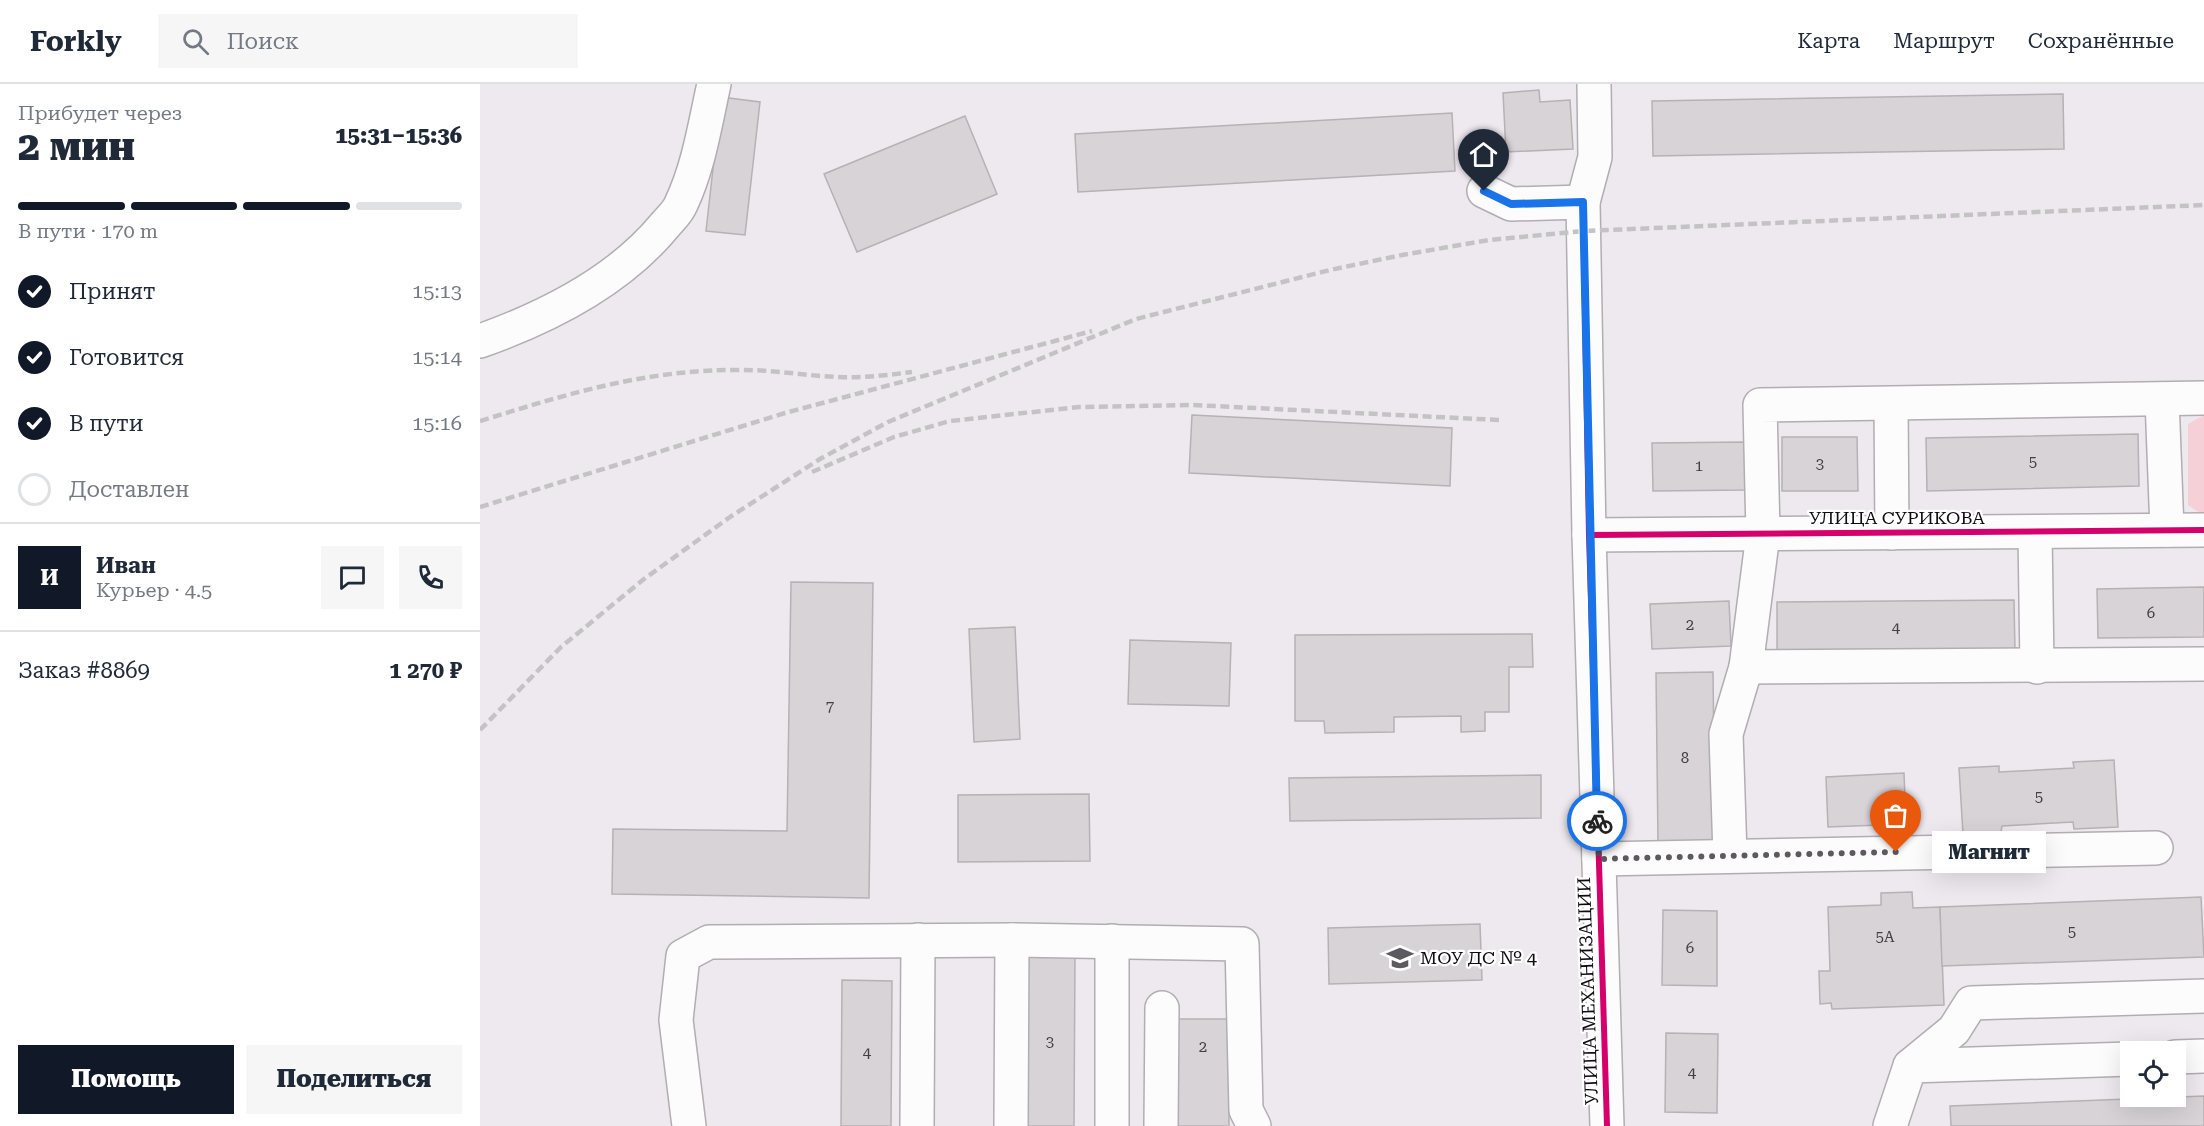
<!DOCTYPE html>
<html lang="ru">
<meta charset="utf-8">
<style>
body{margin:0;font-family:"Roboto Serif",serif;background:#f6f6f7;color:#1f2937;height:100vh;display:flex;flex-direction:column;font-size:22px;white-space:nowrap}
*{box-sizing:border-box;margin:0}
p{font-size:20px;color:#747a83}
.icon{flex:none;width:33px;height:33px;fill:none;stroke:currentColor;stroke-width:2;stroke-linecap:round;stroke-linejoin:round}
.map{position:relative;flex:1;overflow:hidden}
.side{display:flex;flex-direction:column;background:#fff;width:480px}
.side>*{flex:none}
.fabs{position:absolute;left:1640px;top:957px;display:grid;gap:12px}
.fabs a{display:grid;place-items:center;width:66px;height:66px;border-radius:0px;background:#fff;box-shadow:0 6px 24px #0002;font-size:30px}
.pin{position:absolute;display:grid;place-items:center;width:51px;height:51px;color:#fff;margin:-62px -26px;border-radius:50% 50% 50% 0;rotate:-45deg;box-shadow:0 0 6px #0007}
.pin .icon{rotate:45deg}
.courier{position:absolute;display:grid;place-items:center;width:60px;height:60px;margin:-30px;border:4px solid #1a73e8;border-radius:50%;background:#fff;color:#222;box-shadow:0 2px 8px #0007}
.bubble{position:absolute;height:42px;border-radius:0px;background:#fff;box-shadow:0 6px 24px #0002;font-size:20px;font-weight:800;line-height:42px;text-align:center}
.overview em{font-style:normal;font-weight:800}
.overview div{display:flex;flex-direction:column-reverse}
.overview{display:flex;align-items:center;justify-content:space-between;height:102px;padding:0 18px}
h1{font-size:39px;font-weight:800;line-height:45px}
.bar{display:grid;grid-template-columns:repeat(4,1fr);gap:9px 6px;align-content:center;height:72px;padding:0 18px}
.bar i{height:8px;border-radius:4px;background:#e0e1e3}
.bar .on{background:#111827}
.bar p{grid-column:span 4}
.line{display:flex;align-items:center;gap:15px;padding:0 18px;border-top:2px solid #e0e1e3}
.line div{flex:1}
.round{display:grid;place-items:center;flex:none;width:63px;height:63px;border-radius:0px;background:#f6f6f7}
ol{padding:0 18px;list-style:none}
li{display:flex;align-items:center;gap:18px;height:66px}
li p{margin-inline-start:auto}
li .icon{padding:6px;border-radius:50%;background:#111827;color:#fff;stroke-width:4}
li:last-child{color:#747a83}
li i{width:33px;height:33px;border:3px solid #e0e1e3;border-radius:50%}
.primary-button{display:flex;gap:12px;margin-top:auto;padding:12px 18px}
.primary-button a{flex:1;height:69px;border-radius:0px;background:#111827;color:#fff;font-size:24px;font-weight:800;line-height:69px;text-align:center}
.primary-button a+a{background:#f6f6f7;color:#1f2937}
header{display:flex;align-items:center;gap:36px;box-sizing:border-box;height:84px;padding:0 30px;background:#fff;border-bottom:2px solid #e0e1e3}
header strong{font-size:28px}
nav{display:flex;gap:33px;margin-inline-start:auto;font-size:21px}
.search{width:420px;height:54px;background:#f6f6f7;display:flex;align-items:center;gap:15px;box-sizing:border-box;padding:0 21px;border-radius:0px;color:#747a83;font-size:22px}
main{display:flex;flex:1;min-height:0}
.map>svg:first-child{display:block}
.green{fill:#f5d1d7}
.building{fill:#d8d3d6;stroke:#b6b1b5;stroke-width:1.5}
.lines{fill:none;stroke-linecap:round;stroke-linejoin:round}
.minor-casing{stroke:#b1adb1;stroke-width:36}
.minor{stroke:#fcfcfd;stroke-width:33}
.rail{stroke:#c4c3c4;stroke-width:4.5;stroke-dasharray:9 4.5;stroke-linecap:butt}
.cycleway-casing{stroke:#fff;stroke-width:10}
.cycleway{stroke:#d6006c;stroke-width:6}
.done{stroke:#5d595e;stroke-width:6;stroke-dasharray:0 10.8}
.route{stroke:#1a73e8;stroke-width:8}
.labels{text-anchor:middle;stroke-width:4.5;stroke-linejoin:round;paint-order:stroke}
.number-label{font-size:15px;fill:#434044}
.street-label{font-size:18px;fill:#0f0c10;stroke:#fff}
.poi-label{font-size:18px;fill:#0f0c10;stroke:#fff;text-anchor:start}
</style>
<header>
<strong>Forkly</strong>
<div class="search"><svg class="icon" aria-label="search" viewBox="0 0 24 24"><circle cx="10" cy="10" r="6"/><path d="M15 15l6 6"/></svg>Поиск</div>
<nav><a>Карта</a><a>Маршрут</a><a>Сохранённые</a></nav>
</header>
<main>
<section class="side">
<div class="overview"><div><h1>2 мин</h1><p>Прибудет через</p></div><em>15:31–15:36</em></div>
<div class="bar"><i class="on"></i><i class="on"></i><i class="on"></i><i></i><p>В пути · 170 m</p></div>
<ol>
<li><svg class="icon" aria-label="check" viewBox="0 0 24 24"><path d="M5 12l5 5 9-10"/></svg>Принят<p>15:13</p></li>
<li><svg class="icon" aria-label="check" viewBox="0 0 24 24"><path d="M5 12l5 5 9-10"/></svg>Готовится<p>15:14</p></li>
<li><svg class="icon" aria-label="check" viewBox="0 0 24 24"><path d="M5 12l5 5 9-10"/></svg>В пути<p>15:16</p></li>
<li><i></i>Доставлен</li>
</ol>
<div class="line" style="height:108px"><b class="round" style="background:#111827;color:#fff">И</b><div><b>Иван</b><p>Курьер · 4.5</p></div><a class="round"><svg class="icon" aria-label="chat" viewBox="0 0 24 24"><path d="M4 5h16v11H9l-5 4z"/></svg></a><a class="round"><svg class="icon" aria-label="phone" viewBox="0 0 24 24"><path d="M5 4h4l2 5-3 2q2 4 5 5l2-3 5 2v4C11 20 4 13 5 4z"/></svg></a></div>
<div class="line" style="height:78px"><div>Заказ #8869</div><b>1 270 ₽</b></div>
<div class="primary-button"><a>Помощь</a><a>Поделиться</a></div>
</section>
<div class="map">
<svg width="1724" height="1042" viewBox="0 0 1724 1042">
<rect width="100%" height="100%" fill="#eee9ef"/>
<path class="green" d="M1724,331V432L1708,421V340Z"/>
<g class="building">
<path d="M1059,6L1060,18L1090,16L1093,65L1026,68L1023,9Z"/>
<path d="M1583,10L1584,65L1173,72L1172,17Z"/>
<path d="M241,13L280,18L265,151L226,147Z"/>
<path d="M972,29L975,87L598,108L595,50Z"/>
<path d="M485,32L517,110L377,168L344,90Z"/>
<path d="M712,331L972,344L970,402L709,389Z"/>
<path d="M1658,350L1659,402L1447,407L1446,354Z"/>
<path d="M1302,353H1377L1378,407H1302Z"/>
<path d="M1265,358L1266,406L1173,407L1172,359Z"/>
<path d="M311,498L393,499L389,814L132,810L133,745L307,747Z"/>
<path d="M1724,503V553L1618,554L1617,505Z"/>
<path d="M1534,516L1535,569L1297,572V518Z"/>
<path d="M1249,517L1251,562L1172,565L1170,520Z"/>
<path d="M535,543L540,655L494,658L489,545Z"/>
<path d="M1052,550L1053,583H1029V628H1005V647L981,648V632L914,633V648L845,649L844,637H815V551Z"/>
<path d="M650,556L751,559L749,622L648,620Z"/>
<path d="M1233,588L1235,758L1178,759L1176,589Z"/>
<path d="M1634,676L1638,743L1594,745L1593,738L1522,742L1521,748L1483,750L1479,684L1519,682V688L1594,684L1593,678Z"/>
<path d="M1424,689L1426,740L1348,743L1346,693Z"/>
<path d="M1061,691V734L810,737L809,694Z"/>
<path d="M609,710L610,777L478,778V711Z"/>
<path d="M1432,808L1433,824L1460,823L1464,921L1352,925L1351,919L1340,920L1339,887H1350L1348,823L1401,821V809Z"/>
<path d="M1721,813L1724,873L1462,882L1460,823Z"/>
<path d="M1183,826L1237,827V902L1182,901Z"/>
<path d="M1000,840L1002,896L849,900L848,844Z"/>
<path d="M545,871H595L594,1042H544Z"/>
<path d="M362,896L412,897L411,1042H361Z"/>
<rect x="696" y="935" width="53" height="107"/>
<path d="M1186,949L1238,950L1237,1029L1185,1028Z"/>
<path d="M1724,1012V1042H1471L1470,1022Z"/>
</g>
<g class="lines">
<g class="minor-casing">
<g id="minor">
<path d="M1004,107L1031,120L1103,118L1109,451L1127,1042"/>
<path d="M1103,118L1115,73L1114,0"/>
<path d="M0,257C68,233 138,198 185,141C190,135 198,128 201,120C219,82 225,40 234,0"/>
<path d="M1724,314L1280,321L1283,450L1266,583L1724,580"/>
<path d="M1682,315L1687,446"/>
<path d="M1411,320L1412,449"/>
<path d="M1555,448L1557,583"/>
<path d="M1109,451L1724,446"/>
<path d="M1250,771L1246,650L1266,583"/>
<path d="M1119,775L1676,764"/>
<path d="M632,857V1042"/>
<path d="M1695,973L1724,972"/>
<path d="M1430,982L1474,946L1491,919L1724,912"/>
<path d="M209,1042L196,936L203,872L229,858L532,856L762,860L766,1026L774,1042"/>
<path d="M437,1042L438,856"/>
<path d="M531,1042L532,856"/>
<path d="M681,1042L682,924"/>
<path d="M1410,1042L1430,982L1650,975"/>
</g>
</g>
<use href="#minor" class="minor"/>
<g class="rail">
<path d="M0,337C91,309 166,285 264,286C295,286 327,292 359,293C384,294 408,291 432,288"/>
<path d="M332,388L414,353L470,337L599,323L713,321L1019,336"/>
<path d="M0,423L305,329L612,247"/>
<path d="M0,646L81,563L164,495L250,433L340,375L408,338L656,235L850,186L922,171L1009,156L1104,147L1724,121"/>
</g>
<g class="cycleway-casing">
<g id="cycleway">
<path d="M1004,107L1031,120L1103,118L1109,451L1127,1042"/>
<path d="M1109,451L1724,446"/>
</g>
</g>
<use href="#cycleway" class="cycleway"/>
</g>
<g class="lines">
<path class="done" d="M1117,737L1119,775L1416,768"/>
<path class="route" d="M1004,107L1031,120L1103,118L1117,737"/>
</g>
<defs>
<g id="school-bare" transform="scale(2.07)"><path d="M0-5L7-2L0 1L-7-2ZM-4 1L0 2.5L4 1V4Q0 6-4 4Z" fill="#5d595e" stroke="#fff" stroke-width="2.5" paint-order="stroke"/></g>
</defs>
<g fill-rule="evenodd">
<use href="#school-bare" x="920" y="874"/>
</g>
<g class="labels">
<g class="number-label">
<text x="1553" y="383">5</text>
<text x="1340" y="385">3</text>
<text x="1219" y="387">1</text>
<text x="1671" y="534">6</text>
<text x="1210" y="546">2</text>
<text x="1416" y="549">4</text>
<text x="350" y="627">7</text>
<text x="1205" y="679">8</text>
<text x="1559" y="718">5</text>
<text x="1592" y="853">5</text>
<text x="1405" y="858">5А</text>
<text x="1210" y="869">6</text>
<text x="570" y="963">3</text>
<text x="723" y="968">2</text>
<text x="387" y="974">4</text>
<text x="1212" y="994">4</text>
</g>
<g class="street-label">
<text x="1417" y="440">УЛИЦА СУРИКОВА</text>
<text transform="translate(1108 907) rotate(-92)" y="6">УЛИЦА МЕХАНИЗАЦИИ</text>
</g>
<g class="poi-label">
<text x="940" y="880">МОУ ДС № 4</text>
</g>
</g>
</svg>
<div class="fabs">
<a><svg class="icon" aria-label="locate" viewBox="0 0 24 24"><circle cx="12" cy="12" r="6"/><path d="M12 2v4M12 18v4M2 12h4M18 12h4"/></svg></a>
</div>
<div class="pin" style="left:1416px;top:768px;background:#ea580c"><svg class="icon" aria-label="bag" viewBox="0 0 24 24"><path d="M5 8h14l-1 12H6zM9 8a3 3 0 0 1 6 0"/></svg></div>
<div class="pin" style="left:1004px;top:107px;background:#1f2937"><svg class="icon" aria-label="home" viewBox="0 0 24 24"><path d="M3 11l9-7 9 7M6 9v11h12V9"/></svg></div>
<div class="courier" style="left:1117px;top:737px"><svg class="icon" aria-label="bike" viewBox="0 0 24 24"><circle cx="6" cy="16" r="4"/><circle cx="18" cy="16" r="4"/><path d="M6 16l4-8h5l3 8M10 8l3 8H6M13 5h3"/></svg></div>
<div class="bubble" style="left:1452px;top:747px;width:114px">Магнит</div>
</div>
</main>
